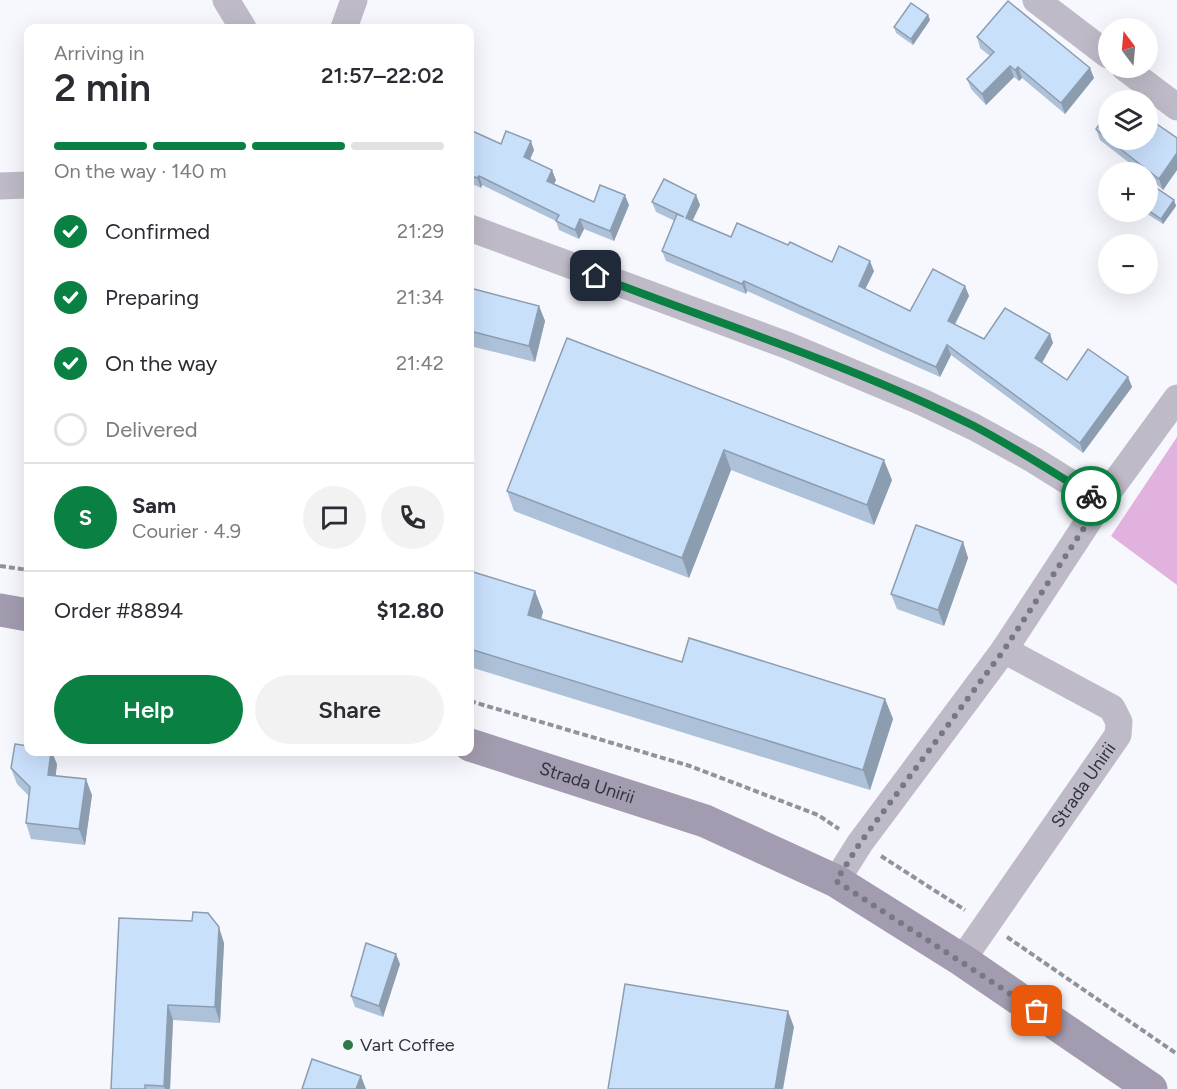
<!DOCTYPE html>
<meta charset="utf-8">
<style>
body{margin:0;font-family:Figtree,sans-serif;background:#f2f2f3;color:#2b2b33;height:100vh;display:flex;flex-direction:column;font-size:22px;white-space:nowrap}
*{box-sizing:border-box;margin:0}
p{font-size:20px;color:#7c7c81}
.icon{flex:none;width:33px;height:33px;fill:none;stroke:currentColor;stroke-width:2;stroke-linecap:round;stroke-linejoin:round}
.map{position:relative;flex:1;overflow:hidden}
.sheet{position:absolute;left:24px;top:24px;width:450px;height:732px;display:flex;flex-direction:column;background:#fff;border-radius:12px;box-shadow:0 6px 24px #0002}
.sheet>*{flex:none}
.needle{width:39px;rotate:344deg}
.buttons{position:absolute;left:1098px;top:18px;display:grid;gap:12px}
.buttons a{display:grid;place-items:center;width:60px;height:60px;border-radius:50%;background:#fff;box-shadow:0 6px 24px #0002;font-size:30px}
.pin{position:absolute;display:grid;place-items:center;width:51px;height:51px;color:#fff;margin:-26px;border-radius:12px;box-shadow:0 3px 9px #0006}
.courier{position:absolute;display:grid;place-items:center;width:60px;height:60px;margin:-30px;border:4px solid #0b8043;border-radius:50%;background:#fff;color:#222;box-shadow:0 2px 8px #0007}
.headline em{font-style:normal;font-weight:600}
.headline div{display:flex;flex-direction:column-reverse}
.headline{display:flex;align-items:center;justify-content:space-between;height:102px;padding:0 30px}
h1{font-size:39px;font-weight:600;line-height:45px}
.bar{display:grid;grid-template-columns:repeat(4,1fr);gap:9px 6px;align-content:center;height:72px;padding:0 30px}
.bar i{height:8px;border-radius:4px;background:#e1e1e2}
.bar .active{background:#0b8043}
.bar p{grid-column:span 4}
.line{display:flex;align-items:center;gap:15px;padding:0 30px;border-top:2px solid #e1e1e2}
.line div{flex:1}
.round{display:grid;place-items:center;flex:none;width:63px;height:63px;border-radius:32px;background:#f2f2f3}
ol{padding:0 30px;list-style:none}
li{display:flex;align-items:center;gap:18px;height:66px}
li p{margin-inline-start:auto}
li .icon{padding:6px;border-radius:50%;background:#0b8043;color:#fff;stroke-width:4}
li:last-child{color:#7c7c81}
li i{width:33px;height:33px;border:3px solid #e1e1e2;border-radius:50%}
.button{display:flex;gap:12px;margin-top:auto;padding:12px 30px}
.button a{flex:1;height:69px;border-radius:36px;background:#0b8043;color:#fff;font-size:24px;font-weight:600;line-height:69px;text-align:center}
.button a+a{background:#f2f2f3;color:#2b2b33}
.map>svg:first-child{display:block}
.green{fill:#e2b2de}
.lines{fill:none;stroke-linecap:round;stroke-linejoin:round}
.path{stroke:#91929c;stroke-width:4;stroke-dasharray:6 3;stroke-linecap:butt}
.street{stroke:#bfbac7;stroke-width:27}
.secondary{stroke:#a39baf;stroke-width:33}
.wall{fill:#adc1d8}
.shaded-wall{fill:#8d9db0}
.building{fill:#c9e0fb;stroke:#8d9db0;stroke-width:1.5}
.done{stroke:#767882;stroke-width:6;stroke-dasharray:0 10.8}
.route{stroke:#0b8043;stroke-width:8}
.poi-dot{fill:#2d7a49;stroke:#f7f8fe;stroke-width:2}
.labels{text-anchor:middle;stroke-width:4.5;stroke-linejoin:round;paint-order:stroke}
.street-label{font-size:18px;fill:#31333f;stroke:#f7f8fe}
.poi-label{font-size:18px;fill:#31333f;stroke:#f7f8fe;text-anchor:start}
</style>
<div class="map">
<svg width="1177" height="1089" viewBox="0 0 1177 1089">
<rect width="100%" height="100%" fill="#f7f8fe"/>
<path class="green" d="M1177,437V585L1111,536Z"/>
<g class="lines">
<g class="path">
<path d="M0,566L28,570"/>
<path d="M470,701L690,766L818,815L839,829"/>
<path d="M881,856L965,910"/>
<path d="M1007,937L1177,1054"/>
</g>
<g class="street">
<path d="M226,0L243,28"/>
<path d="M1036,0L1108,55"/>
<path d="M344,28L354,0"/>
<path d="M1125,68L1177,107"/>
<path d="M0,186L28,185"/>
<path d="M470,228L789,346L922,402L974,427L1034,460L1101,502"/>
<path d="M836,881L860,843L1004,650L1101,502L1177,398"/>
<path id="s1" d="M962,960L1118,735L1119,722L1112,708L1004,650"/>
</g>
<g class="secondary">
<path d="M0,610L28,615"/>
<path id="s2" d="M470,745L705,821L836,881L962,960L1151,1089"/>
</g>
</g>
<g class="wall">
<path d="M928,15L930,20L913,45L896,33L894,27Z"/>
<path d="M977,37L1094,78L1065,114L1022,78L1019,81L1014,77L986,105L971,89L967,79L990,56L980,48Z"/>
<path d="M1096,129L1177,138V170L1163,190L1148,177V172H1141L1100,140Z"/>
<path d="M470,130L501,144L534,150L530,160L556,180L554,184L594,202L629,205L614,241L584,229L579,239L559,230L556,221L482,185L481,188L470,183Z"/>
<path d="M1148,192L1174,200L1176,206L1163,224L1144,212H1148Z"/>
<path d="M696,195L700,205L692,221L731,237L788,245L832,262L874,271L865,289L910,311L965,286L969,296L955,325L984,339L1050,334L1053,343L1042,363L1067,380L1128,377L1132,387L1083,453L951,355L940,377L747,291L746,294L666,261L662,251L675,221L656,212L652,202Z"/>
<path d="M470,288L539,306L545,321L535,362L470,346Z"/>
<path d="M567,338L892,480L874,525L731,470L689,578L514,511L507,491Z"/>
<path d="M963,542L968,558L944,626L897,609L891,594Z"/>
<path d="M470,571L535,591L543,612L541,619L682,662L885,699L893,719L870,790L470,667Z"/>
<path d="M57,764L55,776L92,795L85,845L31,839L26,823L29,796L17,784L11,768Z"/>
<path d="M119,918L224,943L220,1023L173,1020L170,1089H111Z"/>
<path d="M400,964L383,1017L355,1007L351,996Z"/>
</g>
<g class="shaded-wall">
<path d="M928,15L930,20L913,45L911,39Z"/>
<path d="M1010,66L1014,77L986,105L982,94Z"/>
<path d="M1018,67L1022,78L1019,81L1015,70Z"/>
<path d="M1090,68L1094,78L1065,114L1061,103Z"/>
<path d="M531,141L534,150L527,166L524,157Z"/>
<path d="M1177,153V170L1163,190L1159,179Z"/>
<path d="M552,170L556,180L551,190L547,181Z"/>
<path d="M479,176L482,185L481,188L477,178Z"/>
<path d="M625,195L629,205L614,241L610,231Z"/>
<path d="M696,195L700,205L689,228L686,218Z"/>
<path d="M1174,200L1176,206L1163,224L1161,219Z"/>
<path d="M580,219L584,229L579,239L575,230Z"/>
<path d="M870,261L874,271L862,296L859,286Z"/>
<path d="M744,281L747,291L746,294L742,284Z"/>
<path d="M965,286L969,296L951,331L948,321Z"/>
<path d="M539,306L545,321L535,362L529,346Z"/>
<path d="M1050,334L1053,343L1039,368L1035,358Z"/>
<path d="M947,345L951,355L940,377L936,367Z"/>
<path d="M1128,377L1132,387L1083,453L1080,443Z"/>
<path d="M724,450L731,470L689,578L682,558Z"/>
<path d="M884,460L892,480L874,525L867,505Z"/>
<path d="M963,542L968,558L944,626L938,610Z"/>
<path d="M535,591L543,612L536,636L528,615Z"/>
<path d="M885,699L893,719L870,790L863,770Z"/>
<path d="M51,752H52L57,764L54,791L48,775Z"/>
<path d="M86,779L92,795L85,845L79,829Z"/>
<path d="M219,927L224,943L220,1023L215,1007Z"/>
<path d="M396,954L400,964L383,1017L379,1006Z"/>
<path d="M168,1005L173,1020L170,1089H165L164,1086Z"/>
<path d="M788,1011L794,1027L783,1089H775Z"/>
<path d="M361,1076L366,1089H356Z"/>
</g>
<g class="building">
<path d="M1008,1L1090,68L1061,103L1018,67L1015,70L1010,66L982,94L967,79L994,52L977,37Z"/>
<path d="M911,3L928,15L911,39L894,27Z"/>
<path d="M1122,95L1128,100H1118Z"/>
<path d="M1108,112V139L1096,129Z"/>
<path d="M1148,118L1177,138V153L1159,179L1109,140H1148Z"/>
<path d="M470,130L501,144L506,131L531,141L524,157L552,170L547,181L594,202L600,185L625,195L610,231L580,219L575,230L556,221L559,215L479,176L477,178L470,175Z"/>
<path d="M664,179L696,195L686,218L731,237L737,223L788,245L790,242L832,262L839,246L870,261L859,286L910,311L933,269L965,286L948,321L984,339L1005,308L1050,334L1035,358L1067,380L1088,349L1128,377L1080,443L947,345L936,367L744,281L742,284L662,251L677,214L684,217L652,202Z"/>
<path d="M1152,185L1174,200L1161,219L1148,210V192Z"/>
<path d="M470,288L539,306L529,346L470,331Z"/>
<path d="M567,338L884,460L867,505L724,450L682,558L507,491Z"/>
<path d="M916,525L963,542L938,610L891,594Z"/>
<path d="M470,571L535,591L528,615L682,662L689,638L885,699L863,770L470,649Z"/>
<path d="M15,744L28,746V752H51L48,775L86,779L79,829L26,823L30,787L11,768Z"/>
<path d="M193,912L208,913L219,927L215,1007L168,1005L164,1086L145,1085V1089H111L119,918L192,921Z"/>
<path d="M366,943L396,954L379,1006L351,996Z"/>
<path d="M625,984L788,1011L775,1089H608Z"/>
<path d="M312,1059L361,1076L356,1089H302Z"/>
</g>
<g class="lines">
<path class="done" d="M1037,1011L836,881L860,843L1004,650L1101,502L1091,496"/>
<path class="route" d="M596,276C722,325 852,365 974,426C1014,447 1053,472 1091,496"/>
</g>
<circle class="poi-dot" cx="348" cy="1045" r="6"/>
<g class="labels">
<g class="street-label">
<text dy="6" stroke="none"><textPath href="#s2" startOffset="123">Strada Unirii</textPath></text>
<text dy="6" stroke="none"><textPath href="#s1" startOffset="213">Strada Unirii</textPath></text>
</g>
<g class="poi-label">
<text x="360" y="1051">Vart Coffee</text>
</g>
</g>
</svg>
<div class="buttons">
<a><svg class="needle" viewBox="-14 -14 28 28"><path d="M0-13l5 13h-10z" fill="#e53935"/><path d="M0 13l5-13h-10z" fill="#7c7c81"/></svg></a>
<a><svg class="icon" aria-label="layers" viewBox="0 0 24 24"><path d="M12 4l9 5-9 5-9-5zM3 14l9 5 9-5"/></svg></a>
<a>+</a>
<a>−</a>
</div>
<div class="pin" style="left:1037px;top:1011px;background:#ea580c"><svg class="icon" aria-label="bag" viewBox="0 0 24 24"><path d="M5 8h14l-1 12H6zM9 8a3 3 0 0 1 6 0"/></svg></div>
<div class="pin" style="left:596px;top:276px;background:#1f2937"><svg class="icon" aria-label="home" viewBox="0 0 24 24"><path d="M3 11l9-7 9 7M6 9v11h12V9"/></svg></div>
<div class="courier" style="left:1091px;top:496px"><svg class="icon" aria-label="bike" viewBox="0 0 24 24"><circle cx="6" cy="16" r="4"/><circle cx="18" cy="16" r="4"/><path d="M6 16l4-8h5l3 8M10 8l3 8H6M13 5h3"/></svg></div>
<section class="sheet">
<div class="headline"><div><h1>2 min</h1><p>Arriving in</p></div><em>21:57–22:02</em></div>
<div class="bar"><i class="active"></i><i class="active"></i><i class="active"></i><i></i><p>On the way · 140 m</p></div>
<ol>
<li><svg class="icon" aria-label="check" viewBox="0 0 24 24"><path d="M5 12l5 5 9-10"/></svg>Confirmed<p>21:29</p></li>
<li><svg class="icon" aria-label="check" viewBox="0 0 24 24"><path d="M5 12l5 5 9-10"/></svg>Preparing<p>21:34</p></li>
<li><svg class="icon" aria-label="check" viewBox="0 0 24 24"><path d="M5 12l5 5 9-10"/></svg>On the way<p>21:42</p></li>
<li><i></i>Delivered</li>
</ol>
<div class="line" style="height:108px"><b class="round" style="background:#0b8043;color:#fff">S</b><div><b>Sam</b><p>Courier · 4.9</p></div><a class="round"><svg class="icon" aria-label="chat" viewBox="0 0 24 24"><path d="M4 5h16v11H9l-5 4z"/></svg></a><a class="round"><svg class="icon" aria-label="phone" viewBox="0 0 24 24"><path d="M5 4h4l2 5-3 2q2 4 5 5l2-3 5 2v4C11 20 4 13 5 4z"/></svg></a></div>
<div class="line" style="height:78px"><div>Order #8894</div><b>$12.80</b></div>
<div class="button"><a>Help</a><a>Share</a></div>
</section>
</div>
